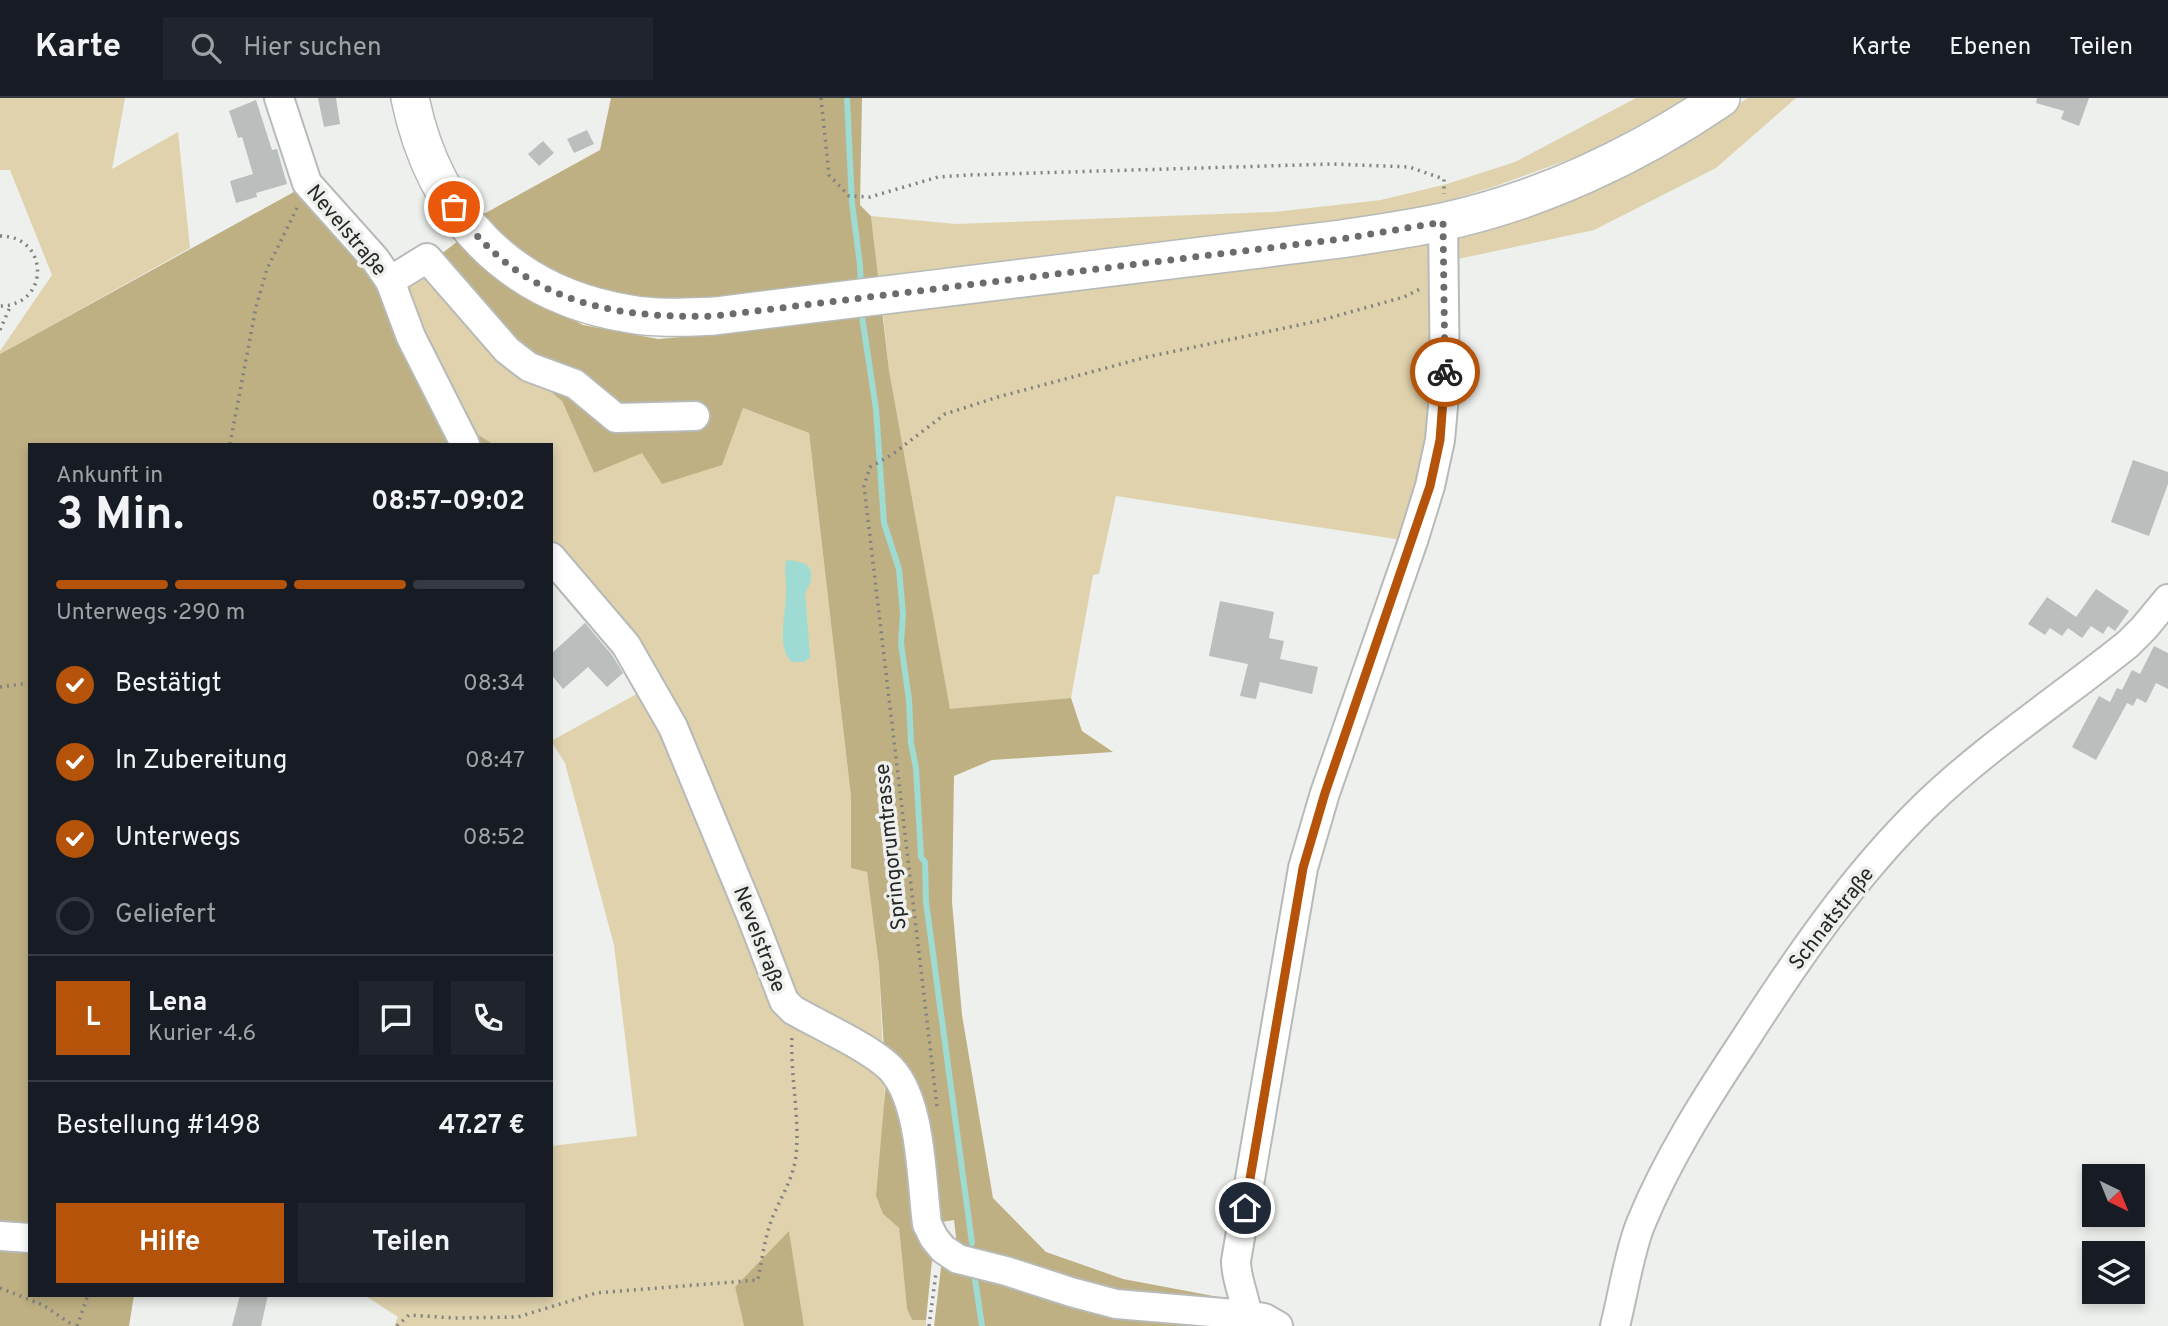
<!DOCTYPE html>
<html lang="de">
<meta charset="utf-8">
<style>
body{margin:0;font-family:Overpass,sans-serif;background:#20242c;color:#f1f3f6;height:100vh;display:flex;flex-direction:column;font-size:26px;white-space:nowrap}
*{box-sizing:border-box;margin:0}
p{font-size:23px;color:#9ea1a6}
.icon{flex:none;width:38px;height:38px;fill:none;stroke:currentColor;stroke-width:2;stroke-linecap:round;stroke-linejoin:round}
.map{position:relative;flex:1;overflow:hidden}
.side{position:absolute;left:28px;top:345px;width:525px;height:854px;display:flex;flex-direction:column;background:#171b24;border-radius:0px;box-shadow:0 4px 10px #0003}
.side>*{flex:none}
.needle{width:46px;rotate:137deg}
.fabs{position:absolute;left:2082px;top:1066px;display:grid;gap:14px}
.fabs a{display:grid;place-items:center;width:63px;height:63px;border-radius:0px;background:#171b24;box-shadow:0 4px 10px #0003;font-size:35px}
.pin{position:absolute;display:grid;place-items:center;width:60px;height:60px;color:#fff;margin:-30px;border:4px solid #fff;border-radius:50%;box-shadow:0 2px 7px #0007}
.courier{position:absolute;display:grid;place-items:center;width:70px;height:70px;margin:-35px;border:5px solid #b45309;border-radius:50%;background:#fff;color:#222;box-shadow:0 2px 9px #0007}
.summary em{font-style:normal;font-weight:700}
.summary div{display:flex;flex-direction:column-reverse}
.summary{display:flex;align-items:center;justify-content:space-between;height:119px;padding:0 28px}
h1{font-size:46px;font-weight:700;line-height:52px}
.bar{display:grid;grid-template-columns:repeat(4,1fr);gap:10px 7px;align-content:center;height:84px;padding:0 28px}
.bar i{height:9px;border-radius:5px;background:#363941}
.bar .current{background:#b45309}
.bar p{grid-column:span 4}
.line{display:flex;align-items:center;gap:18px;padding:0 28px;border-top:2px solid #363941}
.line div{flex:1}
.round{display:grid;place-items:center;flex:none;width:74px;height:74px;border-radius:0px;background:#20242c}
ol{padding:0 28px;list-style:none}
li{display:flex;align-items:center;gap:21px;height:77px}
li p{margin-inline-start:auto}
li .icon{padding:7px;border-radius:50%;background:#b45309;color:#fff;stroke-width:4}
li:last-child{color:#9ea1a6}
li i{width:38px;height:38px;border:4px solid #363941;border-radius:50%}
.button{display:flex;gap:14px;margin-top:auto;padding:14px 28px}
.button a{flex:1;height:80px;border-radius:0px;background:#b45309;color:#fff;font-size:28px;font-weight:700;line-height:80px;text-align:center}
.button a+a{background:#20242c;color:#f1f3f6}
header{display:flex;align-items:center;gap:42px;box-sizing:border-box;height:98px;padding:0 35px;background:#171b24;border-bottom:2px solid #363941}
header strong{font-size:33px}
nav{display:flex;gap:38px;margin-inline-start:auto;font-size:24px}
.search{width:490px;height:63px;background:#20242c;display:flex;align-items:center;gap:18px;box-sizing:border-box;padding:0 24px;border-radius:0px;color:#9ea1a6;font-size:26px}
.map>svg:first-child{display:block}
.green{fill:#dfd2ad}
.forest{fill:#bfb083}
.water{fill:#9ddbd3}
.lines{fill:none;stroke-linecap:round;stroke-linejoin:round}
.stream{stroke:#9ddbd3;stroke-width:6}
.building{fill:#babebc}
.minor-casing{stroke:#b7bab7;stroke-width:32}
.major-casing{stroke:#b7bab7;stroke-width:40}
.path{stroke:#818280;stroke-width:3.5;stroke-dasharray:2 5;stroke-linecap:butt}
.minor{stroke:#fff;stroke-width:28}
.major{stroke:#fff;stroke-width:37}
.done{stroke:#6c6d6b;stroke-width:7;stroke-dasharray:0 12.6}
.route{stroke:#b45309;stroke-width:9}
.labels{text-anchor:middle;stroke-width:7;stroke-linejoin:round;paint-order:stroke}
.street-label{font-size:21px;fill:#262726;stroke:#edf0ec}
</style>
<header>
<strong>Karte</strong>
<div class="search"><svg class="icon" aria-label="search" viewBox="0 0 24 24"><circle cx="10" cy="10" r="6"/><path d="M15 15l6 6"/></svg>Hier suchen</div>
<nav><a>Karte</a><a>Ebenen</a><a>Teilen</a></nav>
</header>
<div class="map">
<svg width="2168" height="1228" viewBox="0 0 2168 1228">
<rect width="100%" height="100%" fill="#edf0ec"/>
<g class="green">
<path d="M0,0H125L112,71L178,34L190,150L0,256V253L52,177L10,72H0Z"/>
<path d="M1636,0H1685L1669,11L1595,52L1493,89L1433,107L1325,125L878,180L871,118L956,126L1274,114L1381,102L1447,86L1515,64Z"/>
<path d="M1748,0H1796L1716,70L1594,132L1458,161L1435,170L1440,274L1409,443L1116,398L1099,476L1093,477L1071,600L950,612L889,272L883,215L1115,183L1644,63Z"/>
<path d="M427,167L498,251L562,303L594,375L743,310L809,335L851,699V770L867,774L879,869L883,958L786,899L610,518L551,445V346H493L477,336L468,342L386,189Z"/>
<path d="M642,593L779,909L885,969L883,1116L899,1130L907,1211L912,1222H926V1228H804L789,1134L735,1189L744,1228H394L398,1219L364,1197H551V1048L637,1038L614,847L565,665L551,643Z"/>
</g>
<g class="forest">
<path d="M611,0H862L860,107L871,118L889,272L950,611L1071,600L1082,633L1113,654L992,662L954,678L952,804L962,917L993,1100L1046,1154L1123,1181L1224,1200L1222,1228H934L942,1161L957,1148L954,1122L923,1127L933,1152L926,1222H912L907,1211L899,1130L883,1116L876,1098L886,984L879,869L867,774L851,770V699L809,335L743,310L722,367L662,386L642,355L594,375L562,303L498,251L427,167L458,143L513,191L583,227L658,241L717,236L679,205L586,191L533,164L482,117L600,52Z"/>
<path d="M301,90L354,149L468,342L477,336L493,346H30V1197H134L129,1228H0V256Z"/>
<path d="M789,1133L804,1228H744L735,1189Z"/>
</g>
<path class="water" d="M791,462L806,466L811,473V483L805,495L810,559L804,564H792C776,550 786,515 786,497C787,485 784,475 786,463Z"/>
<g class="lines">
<g class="stream">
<path d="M847,0L852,105L860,167L861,187"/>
<path d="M861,212L876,311L884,425L899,471L903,516L901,545L909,602L911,645L916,670L921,759L925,764L926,804L972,1145"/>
<path d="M975,1181L982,1228"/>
</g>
</g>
<g class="building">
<path d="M318,0H336L340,26L324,29Z"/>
<path d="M2037,0H2089L2079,28L2061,21L2064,13L2036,5Z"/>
<path d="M256,2L272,52L277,51L287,86L256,95L257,99L236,105L230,83L253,76L242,39L238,40L229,13Z"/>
<path d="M587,32L594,46L574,55L567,41Z"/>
<path d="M543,43L554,55L539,68L528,56Z"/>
<path d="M2133,362L2168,374V386L2149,438L2111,424Z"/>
<path d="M2096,491L2129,513L2115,533L2108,528L2103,536L2091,528L2082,540L2068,530L2062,538L2050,530L2045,537L2028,526L2047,499L2076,519Z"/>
<path d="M1220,503L1274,514L1269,540L1284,543L1280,561L1318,569L1312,596L1260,584L1256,601L1240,598L1248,566L1209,558Z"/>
<path d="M585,525L612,557L623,575L607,589L588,569L563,591L551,576V556Z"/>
<path d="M2154,548L2168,555V591L2156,585L2146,605L2137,600L2133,608L2127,605L2096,662L2072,649L2099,598L2110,604L2117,590L2122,592L2132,572L2140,576Z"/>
<path d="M240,1197H268L261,1228H232Z"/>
</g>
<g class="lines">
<g class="minor-casing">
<g id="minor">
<path d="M279,0L307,85L375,161L390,183L411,239L465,346"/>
<path d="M390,183L427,160L507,252L529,269L575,286L616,320L695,318"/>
<path d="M551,459L626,547L673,629L753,822L784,903L793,912C821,928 864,947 887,967C922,997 921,1081 927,1126L934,1140L943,1151L958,1161L1006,1173L1071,1194L1116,1206L1247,1217L1264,1220L1278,1228"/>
<path d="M0,1138L30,1140"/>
<path d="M1247,1217C1245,1198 1236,1182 1236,1163L1303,770L1325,695L1413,443L1430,388L1440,342L1445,286L1443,124"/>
<path d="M1615,1228C1623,1197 1629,1154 1641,1125C1667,1062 1704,1003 1742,946C1796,862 1853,778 1925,708C1987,648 2061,600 2128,546L2144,530L2168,501"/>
</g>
</g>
<g class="major-casing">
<path id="major" d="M410,0C434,117 510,197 630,216C658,221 687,219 715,218L1341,141C1374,136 1409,131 1442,124C1540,103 1638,57 1721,0"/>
</g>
<g class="path">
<path d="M821,0L829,77L849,98L870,99L938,79L968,77L1333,66L1409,69L1444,81V96"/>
<path d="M0,138C50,138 50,208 0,208"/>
<path d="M0,232L10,209"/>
<path d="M230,346L256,209L267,171L298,108"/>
<path d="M0,589L30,585"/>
<path d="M937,1008L864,388L870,369L893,356L945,316L998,299L1147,259L1318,223L1404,199L1420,191"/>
<path d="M0,1190L43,1207L74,1228"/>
<path d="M77,1228L88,1197"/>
<path d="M397,1228L409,1217L455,1220L518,1219L596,1195L758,1182C762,1161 765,1138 773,1118C782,1097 793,1081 796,1058C800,1017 790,978 792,938"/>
<path d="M929,1228L936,1175"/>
</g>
<use href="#minor" class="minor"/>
<use href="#major" class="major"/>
</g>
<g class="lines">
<path class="done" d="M454,109C520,202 606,221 715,218L1341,141L1443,124L1445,274"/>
<path class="route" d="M1245,1110L1303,770L1325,695L1430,388L1440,342L1445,274"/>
</g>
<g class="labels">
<g class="street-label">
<text transform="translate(347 132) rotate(50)" y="7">Nevelstraße</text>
<text transform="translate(890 749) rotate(-96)" y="7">Springorumtrasse</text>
<text transform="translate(1831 820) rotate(-52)" y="7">Schnatstraße</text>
<text transform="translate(760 841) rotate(69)" y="7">Nevelstraße</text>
</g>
</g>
</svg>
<div class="fabs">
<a><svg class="needle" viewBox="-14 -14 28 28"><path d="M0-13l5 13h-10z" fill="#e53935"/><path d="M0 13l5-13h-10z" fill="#9ea1a6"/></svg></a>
<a><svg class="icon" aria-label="layers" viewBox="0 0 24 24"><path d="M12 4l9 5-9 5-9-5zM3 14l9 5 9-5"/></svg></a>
</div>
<div class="pin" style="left:454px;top:109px;background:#ea580c"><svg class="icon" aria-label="bag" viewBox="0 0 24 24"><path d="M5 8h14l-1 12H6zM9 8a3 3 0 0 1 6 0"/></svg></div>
<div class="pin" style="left:1245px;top:1110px;background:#1f2937"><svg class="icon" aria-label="home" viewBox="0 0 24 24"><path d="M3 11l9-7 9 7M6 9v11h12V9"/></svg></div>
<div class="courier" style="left:1445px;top:274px"><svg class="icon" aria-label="bike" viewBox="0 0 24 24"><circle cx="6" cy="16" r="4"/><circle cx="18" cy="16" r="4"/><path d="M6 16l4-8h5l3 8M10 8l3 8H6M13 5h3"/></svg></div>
<section class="side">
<div class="summary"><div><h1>3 Min.</h1><p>Ankunft in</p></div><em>08:57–09:02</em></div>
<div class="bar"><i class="current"></i><i class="current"></i><i class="current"></i><i></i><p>Unterwegs · 290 m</p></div>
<ol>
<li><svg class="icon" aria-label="check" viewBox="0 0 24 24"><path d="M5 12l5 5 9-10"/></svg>Bestätigt<p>08:34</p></li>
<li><svg class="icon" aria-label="check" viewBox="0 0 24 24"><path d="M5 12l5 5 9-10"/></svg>In Zubereitung<p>08:47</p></li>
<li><svg class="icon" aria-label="check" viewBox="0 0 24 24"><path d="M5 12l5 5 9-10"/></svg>Unterwegs<p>08:52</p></li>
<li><i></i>Geliefert</li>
</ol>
<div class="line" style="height:126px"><b class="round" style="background:#b45309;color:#fff">L</b><div><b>Lena</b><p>Kurier · 4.6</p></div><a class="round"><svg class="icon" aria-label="chat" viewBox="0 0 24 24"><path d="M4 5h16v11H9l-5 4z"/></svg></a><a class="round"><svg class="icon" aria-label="phone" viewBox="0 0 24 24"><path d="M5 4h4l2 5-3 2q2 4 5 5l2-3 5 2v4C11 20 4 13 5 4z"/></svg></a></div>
<div class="line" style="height:91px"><div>Bestellung #1498</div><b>47.27 €</b></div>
<div class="button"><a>Hilfe</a><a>Teilen</a></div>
</section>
</div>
